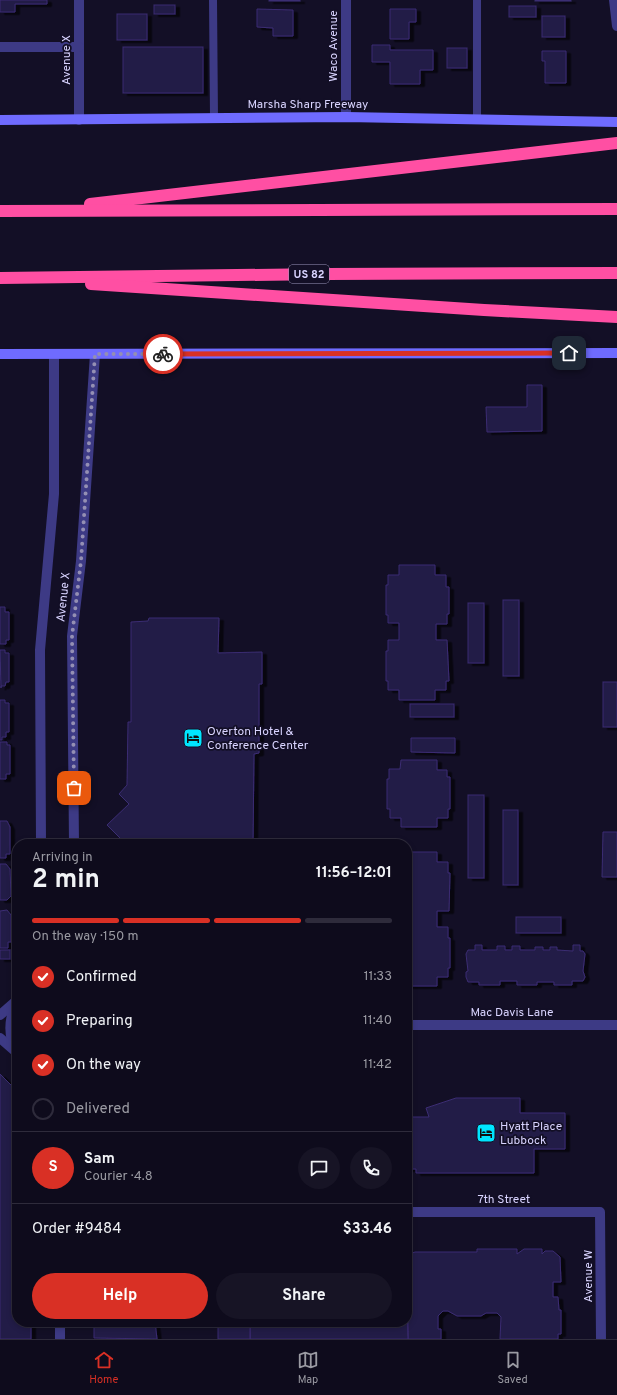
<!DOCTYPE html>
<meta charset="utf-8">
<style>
body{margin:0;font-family:Overpass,sans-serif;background:#171425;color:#f1f3f6;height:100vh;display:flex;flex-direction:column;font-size:15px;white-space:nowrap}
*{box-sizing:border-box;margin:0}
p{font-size:13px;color:#9b9ba3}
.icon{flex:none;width:22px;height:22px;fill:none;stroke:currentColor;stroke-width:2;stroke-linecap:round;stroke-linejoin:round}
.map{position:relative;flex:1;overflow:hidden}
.sheet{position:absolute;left:12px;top:839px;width:400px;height:488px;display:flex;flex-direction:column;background:#0e0b1c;border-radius:16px;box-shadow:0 2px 6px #0003,0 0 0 1px #2e2b3b}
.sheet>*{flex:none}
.pin{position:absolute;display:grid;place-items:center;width:34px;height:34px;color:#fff;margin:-17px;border-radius:8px;box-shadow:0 2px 6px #0006}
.courier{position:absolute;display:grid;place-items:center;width:40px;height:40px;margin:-20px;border:3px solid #d93025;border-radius:50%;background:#fff;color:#222;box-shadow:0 1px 5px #0007}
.overview em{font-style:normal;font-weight:700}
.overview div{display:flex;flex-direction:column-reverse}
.overview{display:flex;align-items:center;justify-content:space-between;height:68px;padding:0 20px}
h1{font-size:26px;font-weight:700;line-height:30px}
.bar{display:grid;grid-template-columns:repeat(4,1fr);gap:6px 4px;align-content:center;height:48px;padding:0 20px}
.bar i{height:5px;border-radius:3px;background:#2e2b3b}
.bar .selected{background:#d93025}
.bar p{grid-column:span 4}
.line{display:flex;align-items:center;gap:10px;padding:0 20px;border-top:1px solid #2e2b3b}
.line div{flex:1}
.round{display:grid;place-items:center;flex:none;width:42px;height:42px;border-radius:21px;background:#171425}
ol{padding:0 20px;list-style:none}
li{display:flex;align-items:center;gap:12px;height:44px}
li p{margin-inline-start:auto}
li .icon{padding:4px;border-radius:50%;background:#d93025;color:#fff;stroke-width:4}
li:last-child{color:#9b9ba3}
li i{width:22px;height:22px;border:2px solid #2e2b3b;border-radius:50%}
.primary-button{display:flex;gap:8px;margin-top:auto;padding:8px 20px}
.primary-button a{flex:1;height:46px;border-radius:24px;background:#d93025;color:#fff;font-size:16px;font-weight:700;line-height:46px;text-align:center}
.primary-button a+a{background:#171425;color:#f1f3f6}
.dock{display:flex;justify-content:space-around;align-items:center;height:56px;border-top:1px solid #2e2b3b;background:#0e0b1c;font-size:11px;color:#9b9ba3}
.dock a{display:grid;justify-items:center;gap:2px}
.dock .selected{color:#d93025}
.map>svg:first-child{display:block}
.building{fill:#241b47;stroke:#3b2d73;filter:url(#shadow)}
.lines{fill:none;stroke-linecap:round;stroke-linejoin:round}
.service{stroke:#3d3a85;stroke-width:8}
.minor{stroke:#3d3a85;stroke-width:10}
.tertiary{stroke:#3d3a85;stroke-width:10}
.secondary{stroke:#6f6bff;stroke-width:10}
.motorway{stroke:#ff4fa3;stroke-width:12}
.done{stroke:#948fb3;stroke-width:4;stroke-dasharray:0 7.2}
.route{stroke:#d93025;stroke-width:5}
.labels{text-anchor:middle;stroke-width:3.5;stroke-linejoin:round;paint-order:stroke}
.shield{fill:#130f26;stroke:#9e99be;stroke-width:1}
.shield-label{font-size:11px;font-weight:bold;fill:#d9d4ff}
.street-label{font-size:12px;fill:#d9d4ff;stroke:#130f26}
.poi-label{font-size:12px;fill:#d9d4ff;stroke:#130f26;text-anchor:start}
</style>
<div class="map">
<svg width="617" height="1339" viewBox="0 0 617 1339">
<defs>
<filter id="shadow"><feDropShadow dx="4.5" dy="2.5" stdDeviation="0" flood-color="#0009"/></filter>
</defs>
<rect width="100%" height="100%" fill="#130f26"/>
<g class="building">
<path d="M0,0H47V4H15V12H0Z"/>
<rect x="269" y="0" width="31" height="1"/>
<rect x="535" y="0" width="36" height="1"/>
<rect x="154" y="5" width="21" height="9"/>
<rect x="509" y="6" width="27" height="11"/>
<path d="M257,9L293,10V36H273V28L257,27Z"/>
<path d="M390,9H416V22H409V39H390Z"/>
<rect x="117" y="14" width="30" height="26"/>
<rect x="542" y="16" width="23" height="21"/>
<path d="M372,45H390V50H433V70H420V84H390V62H372Z"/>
<rect x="123" y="47" width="80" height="46"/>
<rect x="447" y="48" width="20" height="20"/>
<path d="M542,51H566V83H545V61H542Z"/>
<path d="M527,385H542V431L487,432L486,407H527Z"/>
<path d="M399,565H435V575H446V587H449V614H447V624H436V640H447L449,681H446V690H435V700H399V690H388V681H386V651H388V640H399V623H388V615H386V585H388V575H399Z"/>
<rect x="503" y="600" width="16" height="76"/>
<rect x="468" y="603" width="16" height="60"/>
<path d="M0,607H5V612H9V640H6V644H0Z"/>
<path d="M149,618H219L218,653L262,652V684H259V753L254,754L253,844H126L107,825L129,804L119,794L127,785L128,722H131V622L148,621Z"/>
<path d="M0,650H5V653H9V682H6L5,686H1V688Z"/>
<rect x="603" y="682" width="14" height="45"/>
<path d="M0,700H5V703H9V732H6V737H2V740H0Z"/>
<rect x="410" y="704" width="44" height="13"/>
<path d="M411,738H455V753L411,752Z"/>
<path d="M0,742H7V745H10V774H6V779H0Z"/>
<path d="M401,760H437V770H447V777H450V809H448V818H437V827H401V818H390V809H387V779H389V769H400Z"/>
<rect x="468" y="795" width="16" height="83"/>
<rect x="503" y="810" width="15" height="75"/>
<path d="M0,821H7L10,827V854H6V858H0Z"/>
<path d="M603,832H617V877H602Z"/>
<path d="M407,852H437V862H448V873H450L449,911H437V927H448V938H450V968H448V977H437V986H407Z"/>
<path d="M0,864H6L10,869L11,896L7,900H0Z"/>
<path d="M7,910L11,915V942H8V948H0V911Z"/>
<rect x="516" y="917" width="45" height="16"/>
<path d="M475,945H482V950H497V946H505V950H512V946H520V950H535V947H543V950H550V947H557V950L573,951V945H580V951H583L585,954L583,971L585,977L583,981H572V985H554V982H537V985H517V981H500V985H479V982H468L466,977V972L468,971L466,954L468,950H475Z"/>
<rect x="0" y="950" width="10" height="9"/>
<path d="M0,1074L11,1085L17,1088V1322H31V1339H0Z"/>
<path d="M456,1098H520V1113H565V1149H534V1173H416V1169H407V1117H429L426,1108Z"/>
<path d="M477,1249H517V1254L524,1249H542V1254L545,1251H553L560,1257L561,1282H553V1297H558L559,1310H561V1334H558V1339H500L501,1317L497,1313H486L481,1316H457L448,1311H443L438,1316V1329H441V1339H408L407,1255L415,1252H477Z"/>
<path d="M407,1289L408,1339H250V1322H407Z"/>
<path d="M94,1322H155L157,1339L94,1338Z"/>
<rect x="218" y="1322" width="32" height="17"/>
</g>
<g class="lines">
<g class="service">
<path d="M213,0L214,118"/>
<path d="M477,119V0"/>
</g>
<g class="minor">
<path d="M79,0V120"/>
<path d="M346,0V117"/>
<path d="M614,0L617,26"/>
<path d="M0,47H79"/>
<path d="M407,1212H600L601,1339"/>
</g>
<g class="tertiary">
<path d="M41,844L40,650L54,494V354"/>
<path d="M74,844L72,636L81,561L95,354"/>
<path d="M17,1001C9,1018 7,1035 17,1053"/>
<path d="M0,1015L15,1002"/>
<path d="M407,1025H617"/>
<path d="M0,1038L15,1051"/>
<path d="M60,1322V1339"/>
</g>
<g class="secondary">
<path d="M0,120L346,117L617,122"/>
<path d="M0,354L617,353"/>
</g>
<g class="motorway">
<path d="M90,204L617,143"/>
<path d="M0,211L617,209"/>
<path d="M0,278L326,274L617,273"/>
<path d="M91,284L484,310L617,317"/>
</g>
</g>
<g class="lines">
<path class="done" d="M74,788L72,636L81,561L95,354H163"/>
<path class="route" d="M163,354L569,353"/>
</g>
<defs>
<g id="hotel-square" transform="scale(1)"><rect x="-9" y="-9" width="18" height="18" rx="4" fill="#00e5ff" stroke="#130f26"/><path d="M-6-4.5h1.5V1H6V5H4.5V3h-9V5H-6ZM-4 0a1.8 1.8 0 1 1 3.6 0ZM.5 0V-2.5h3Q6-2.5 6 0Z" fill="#111"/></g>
</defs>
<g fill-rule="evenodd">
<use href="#hotel-square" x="193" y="738"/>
<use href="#hotel-square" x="486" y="1133"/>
</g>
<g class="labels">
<rect class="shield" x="289" y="265" width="40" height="18" rx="3"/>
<g class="shield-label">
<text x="309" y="278">US 82</text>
</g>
<g class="street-label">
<text transform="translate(333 46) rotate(-90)" y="4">Waco Avenue</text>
<text transform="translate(66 60) rotate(-90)" y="4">Avenue X</text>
<text x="308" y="108">Marsha Sharp Freeway</text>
<text transform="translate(63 597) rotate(-84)" y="4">Avenue X</text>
<text x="512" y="1016">Mac Davis Lane</text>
<text x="504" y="1203">7th Street</text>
<text transform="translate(588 1276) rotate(-90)" y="4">Avenue W</text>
</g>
<g class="poi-label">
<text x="207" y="735">Overton Hotel &amp;<tspan x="207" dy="14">Conference Center</tspan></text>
<text x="500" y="1130">Hyatt Place<tspan x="500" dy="14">Lubbock</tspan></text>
</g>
</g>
</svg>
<div class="pin" style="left:74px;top:788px;background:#ea580c"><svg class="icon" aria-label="bag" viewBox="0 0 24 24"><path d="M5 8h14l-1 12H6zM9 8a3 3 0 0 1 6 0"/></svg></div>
<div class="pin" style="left:569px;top:353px;background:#1f2937"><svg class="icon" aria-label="home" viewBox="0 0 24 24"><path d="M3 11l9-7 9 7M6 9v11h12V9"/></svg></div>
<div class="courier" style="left:163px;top:354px"><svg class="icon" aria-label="bike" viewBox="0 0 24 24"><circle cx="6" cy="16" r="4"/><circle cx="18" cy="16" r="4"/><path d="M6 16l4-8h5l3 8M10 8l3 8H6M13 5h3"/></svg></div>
<section class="sheet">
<div class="overview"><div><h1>2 min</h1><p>Arriving in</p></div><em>11:56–12:01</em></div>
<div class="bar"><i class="selected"></i><i class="selected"></i><i class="selected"></i><i></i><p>On the way · 150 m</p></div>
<ol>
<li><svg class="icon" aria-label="check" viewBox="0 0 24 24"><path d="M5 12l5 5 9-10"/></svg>Confirmed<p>11:33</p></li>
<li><svg class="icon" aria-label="check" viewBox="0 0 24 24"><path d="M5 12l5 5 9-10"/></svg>Preparing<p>11:40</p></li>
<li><svg class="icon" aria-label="check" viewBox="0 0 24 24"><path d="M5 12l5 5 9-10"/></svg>On the way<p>11:42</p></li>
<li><i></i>Delivered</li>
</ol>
<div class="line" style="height:72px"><b class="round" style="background:#d93025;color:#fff">S</b><div><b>Sam</b><p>Courier · 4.8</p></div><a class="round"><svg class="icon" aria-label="chat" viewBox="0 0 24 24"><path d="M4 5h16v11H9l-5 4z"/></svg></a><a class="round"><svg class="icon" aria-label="phone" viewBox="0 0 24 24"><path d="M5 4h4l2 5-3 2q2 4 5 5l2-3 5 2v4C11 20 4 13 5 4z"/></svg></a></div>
<div class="line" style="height:52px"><div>Order #9484</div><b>$33.46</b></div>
<div class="primary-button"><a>Help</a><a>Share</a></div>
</section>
</div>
<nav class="dock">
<a class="selected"><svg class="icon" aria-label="home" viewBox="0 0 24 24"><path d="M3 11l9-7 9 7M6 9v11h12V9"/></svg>Home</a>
<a><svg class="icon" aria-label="map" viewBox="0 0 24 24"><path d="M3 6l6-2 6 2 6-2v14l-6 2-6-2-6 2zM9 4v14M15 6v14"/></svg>Map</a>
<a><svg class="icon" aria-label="saved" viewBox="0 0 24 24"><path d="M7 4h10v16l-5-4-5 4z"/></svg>Saved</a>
</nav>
